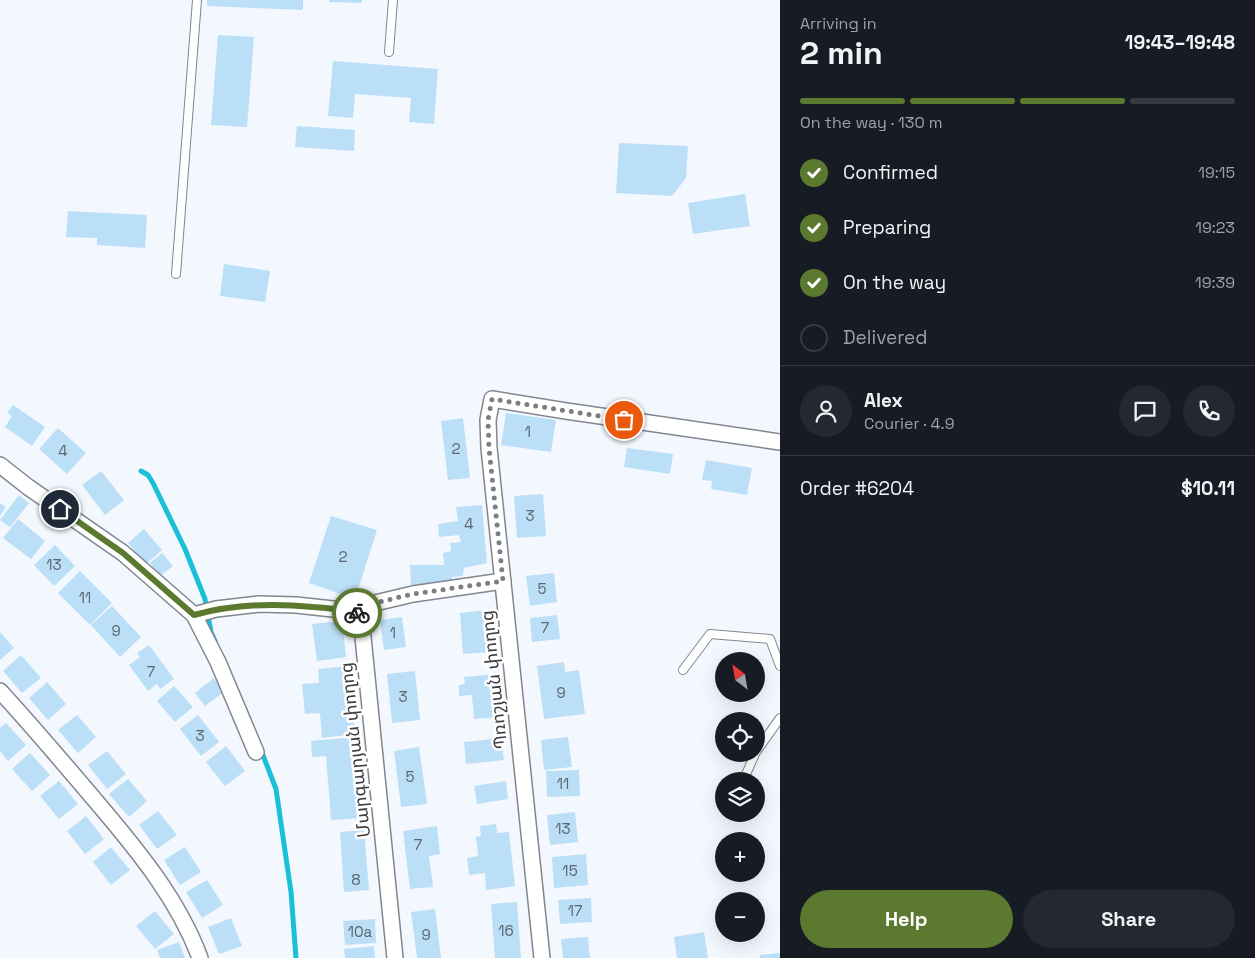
<!DOCTYPE html>
<meta charset="utf-8">
<style>
body{margin:0;font-family:"Space Grotesk","Noto Sans Armenian",sans-serif;background:#242831;color:#f1f3f6;height:100vh;display:flex;flex-direction:column;font-size:19px;white-space:nowrap}
*{box-sizing:border-box;margin:0}
p{font-size:16px;color:#9ea1a6}
.icon{flex:none;width:28px;height:28px;fill:none;stroke:currentColor;stroke-width:2;stroke-linecap:round;stroke-linejoin:round}
.map{position:relative;flex:1;overflow:hidden}
.drawer{display:flex;flex-direction:column;background:#171b24;width:475px}
.drawer>*{flex:none}
.needle{width:32px;rotate:329deg}
.tools{position:absolute;left:715px;top:652px;display:grid;gap:10px}
.tools a{display:grid;place-items:center;width:50px;height:50px;border-radius:50%;background:#171b24;box-shadow:0 5px 20px #0002;font-size:25px}
.pin{position:absolute;display:grid;place-items:center;width:42px;height:42px;color:#fff;margin:-21px;border:2px solid #fff;border-radius:50%;box-shadow:0 1px 5px #0007}
.courier{position:absolute;display:grid;place-items:center;width:50px;height:50px;margin:-25px;border:4px solid #5b7a30;border-radius:50%;background:#fff;color:#222;box-shadow:0 1px 6px #0007}
.head em{font-style:normal;font-weight:800}
.head div{display:flex;flex-direction:column-reverse}
.head{display:flex;align-items:center;justify-content:space-between;height:85px;padding:0 20px}
h1{font-size:32px;font-weight:800;line-height:38px}
.bar{display:grid;grid-template-columns:repeat(4,1fr);gap:8px 5px;align-content:center;height:60px;padding:0 20px}
.bar i{height:6px;border-radius:4px;background:#363941}
.bar .selected{background:#5b7a30}
.bar p{grid-column:span 4}
.line{display:flex;align-items:center;gap:12px;padding:0 20px;border-top:1px solid #363941}
.line div{flex:1}
.round{display:grid;place-items:center;flex:none;width:52px;height:52px;border-radius:26px;background:#242831}
ol{padding:0 20px;list-style:none}
li{display:flex;align-items:center;gap:15px;height:55px}
li p{margin-inline-start:auto}
li .icon{padding:5px;border-radius:50%;background:#5b7a30;color:#fff;stroke-width:4}
li:last-child{color:#9ea1a6}
li i{width:28px;height:28px;border:2px solid #363941;border-radius:50%}
.primary-button{display:flex;gap:10px;margin-top:auto;padding:10px 20px}
.primary-button a{flex:1;height:58px;border-radius:30px;background:#5b7a30;color:#fff;font-size:20px;font-weight:800;line-height:58px;text-align:center}
.primary-button a+a{background:#242831;color:#f1f3f6}
main{display:flex;flex:1;min-height:0}
.map>svg:first-child{display:block}
.lines{fill:none;stroke-linecap:round;stroke-linejoin:round}
.stream{stroke:#1ac0d7;stroke-width:5}
.building{fill:#bcdff8}
.service-casing{stroke:#82868e;stroke-width:10}
.minor-casing{stroke:#82868e;stroke-width:18}
.service{stroke:#fff;stroke-width:8}
.minor{stroke:#fff;stroke-width:15}
.done{stroke:#7b7e82;stroke-width:5;stroke-dasharray:0 9}
.route{stroke:#5b7a30;stroke-width:6}
.labels{text-anchor:middle;stroke-width:5;stroke-linejoin:round;paint-order:stroke}
.number-label{font-size:15px;fill:#5b666e}
.street-label{font-size:18px;fill:#3b3d40;stroke:#fff}
</style>
<main>
<div class="map">
<svg width="780" height="958" viewBox="0 0 780 958">
<rect width="100%" height="100%" fill="#f3f7fe"/>
<g class="lines">
<g class="stream">
<path d="M141,471L148,475L153,483L185,549L205,599L211,632L215,641"/>
<path d="M261,750L276,789L291,892L296,958"/>
</g>
</g>
<g class="building">
<path d="M207,0H303V10L207,6Z"/>
<path d="M329,0H362V3L329,2Z"/>
<path d="M218,35L254,37L247,127L211,125Z"/>
<path d="M333,61L438,69L434,124L409,122L411,98L355,94L353,118L328,116Z"/>
<path d="M297,126L355,130L354,151L295,147Z"/>
<path d="M619,143L688,146L686,178L672,196L616,193Z"/>
<path d="M745,194L750,226L693,234L688,203Z"/>
<path d="M68,211L147,215L145,248L97,245V238L66,237Z"/>
<path d="M224,264L270,271L265,302L220,296Z"/>
<path d="M13,405L45,427L32,446L5,427L12,416L7,413Z"/>
<path d="M506,413L556,420L551,452L501,445Z"/>
<path d="M463,418L470,478L448,480L441,421Z"/>
<path d="M58,428L86,453L67,474L39,449Z"/>
<path d="M627,448L673,454L670,474L624,467Z"/>
<path d="M706,460L752,468L747,495L711,489L712,481L702,480Z"/>
<path d="M101,471L124,500L105,515L82,485Z"/>
<path d="M543,494L546,536L517,538L514,496Z"/>
<path d="M19,495L29,503L10,527L0,520Z"/>
<path d="M0,503L6,507L0,516Z"/>
<path d="M482,505L487,563L464,568L463,576L452,577V583L411,585L410,565H444L443,553L451,551L450,543L461,542L459,535L439,537L438,524L458,521L456,507Z"/>
<path d="M331,516L377,530L355,599L309,583Z"/>
<path d="M18,519L45,541L31,559L3,538Z"/>
<path d="M144,529L162,550L146,564L128,543Z"/>
<path d="M55,545L75,566L54,586L34,565Z"/>
<path d="M162,553L173,566L160,576L150,563Z"/>
<path d="M80,571L112,603L90,625L58,593Z"/>
<path d="M554,573L557,602L530,606L526,576Z"/>
<path d="M112,606L141,637L120,657L91,625Z"/>
<path d="M489,610L492,652L463,654L460,613Z"/>
<path d="M557,615L560,639L532,642L530,618Z"/>
<path d="M402,617L406,647L384,650L380,620Z"/>
<path d="M342,621L346,657L317,661L312,624Z"/>
<path d="M0,632L14,648L0,660Z"/>
<path d="M149,645L174,679L160,689L157,684L148,691L129,665L140,657L137,653Z"/>
<path d="M21,655L41,678L22,693L3,671Z"/>
<path d="M564,662L565,672L579,670L585,714L544,719L537,666Z"/>
<path d="M348,666L355,734L322,738L320,713L305,714L302,684L319,683L318,669Z"/>
<path d="M415,671L420,720L392,723L387,674Z"/>
<path d="M496,674L500,717L474,719L472,695L459,696V685L465,684L464,677Z"/>
<path d="M214,678L224,692L205,706L195,693Z"/>
<path d="M47,682L66,704L48,720L29,698Z"/>
<path d="M174,686L193,707L175,722L157,701Z"/>
<path d="M77,715L96,737L78,753L58,730Z"/>
<path d="M198,715L219,742L201,756L180,729Z"/>
<path d="M6,723L26,745L8,761L0,751V728Z"/>
<path d="M356,737L362,818L331,820L326,756L312,757L311,741Z"/>
<path d="M568,737L572,767L544,770L541,740Z"/>
<path d="M501,738L504,760L466,764L464,742Z"/>
<path d="M226,746L245,771L225,786L206,762Z"/>
<path d="M419,747L427,804L401,807L394,751Z"/>
<path d="M107,751L126,774L107,789L88,765Z"/>
<path d="M30,753L50,775L32,791L12,769Z"/>
<path d="M579,770L580,796L547,797L546,771Z"/>
<path d="M128,779L147,801L129,817L109,794Z"/>
<path d="M59,781L78,804L59,819L40,796Z"/>
<path d="M506,781L508,799L477,804L474,786Z"/>
<path d="M158,811L177,835L157,849L139,825Z"/>
<path d="M575,812L578,842L550,845L547,815Z"/>
<path d="M86,816L104,839L85,854L67,831Z"/>
<path d="M496,824L497,833L509,832L515,886L486,890L485,873L469,875L467,858L478,856L476,837L481,836L480,826Z"/>
<path d="M437,826L440,854L429,856L433,887L410,889L403,831Z"/>
<path d="M364,830L369,890L344,892L340,832Z"/>
<path d="M111,847L130,870L111,885L93,862Z"/>
<path d="M185,847L201,872L180,885L164,860Z"/>
<path d="M586,854L588,885L554,888L552,857Z"/>
<path d="M207,880L223,905L202,918L186,892Z"/>
<path d="M591,898L592,922L560,924L558,900Z"/>
<path d="M517,902L521,958H495L491,904Z"/>
<path d="M435,909L441,958H417L411,912Z"/>
<path d="M155,911L174,934L155,949L136,926Z"/>
<path d="M231,918L242,946L219,954L208,927Z"/>
<path d="M375,919L376,943L345,945L343,921Z"/>
<path d="M704,932L708,958H677L674,937Z"/>
<path d="M588,937L590,958H563L561,939Z"/>
<path d="M179,942L185,958H160L157,950Z"/>
<path d="M374,946L375,958H345L344,949Z"/>
<path d="M780,953V958H760V955Z"/>
</g>
<g class="lines">
<g class="service-casing">
<g id="service">
<path d="M389,52L393,0"/>
<path d="M176,274L197,0"/>
<path d="M683,670L710,634L770,639L780,666"/>
<path d="M756,752L780,718"/>
<path d="M743,781L755,754"/>
</g>
</g>
<g class="minor-casing">
<g id="minor">
<path d="M0,465L28,487L123,553L194,615L218,662L256,752"/>
<path d="M194,615L216,609L259,604L296,605L342,610L361,617L395,958"/>
<path d="M355,615L375,603L413,594L503,581"/>
<path d="M0,691C34,728 67,767 100,806C139,852 179,901 200,958"/>
<path d="M542,958L489,448L488,420L492,399L566,411L780,442"/>
</g>
</g>
<use href="#service" class="service"/>
<use href="#minor" class="minor"/>
</g>
<g class="lines">
<path class="done" d="M357,613L375,603L413,594L503,581L489,448L488,420L492,399L624,420"/>
<path class="route" d="M60,509L123,553L194,615C233,604 273,603 313,607C328,608 341,609 355,615L357,613"/>
</g>
<g class="labels">
<g class="number-label">
<text x="528" y="437">1</text>
<text x="456" y="454">2</text>
<text x="63" y="456">4</text>
<text x="530" y="521">3</text>
<text x="469" y="529">4</text>
<text x="343" y="562">2</text>
<text x="54" y="570">13</text>
<text x="542" y="594">5</text>
<text x="85" y="603">11</text>
<text x="545" y="633">7</text>
<text x="116" y="636">9</text>
<text x="393" y="638">1</text>
<text x="151" y="677">7</text>
<text x="561" y="698">9</text>
<text x="403" y="702">3</text>
<text x="200" y="741">3</text>
<text x="410" y="782">5</text>
<text x="563" y="789">11</text>
<text x="563" y="834">13</text>
<text x="418" y="850">7</text>
<text x="570" y="876">15</text>
<text x="356" y="885">8</text>
<text x="575" y="916">17</text>
<text x="506" y="936">16</text>
<text x="360" y="937">10a</text>
<text x="426" y="940">9</text>
</g>
<g class="street-label">
<text transform="translate(494 680) rotate(-96)" y="6">Պռոշյան փողոց</text>
<text transform="translate(355 750) rotate(-96)" y="6">Մարգարյան փողոց</text>
</g>
</g>
</svg>
<div class="tools">
<a><svg class="needle" viewBox="-14 -14 28 28"><path d="M0-13l5 13h-10z" fill="#e53935"/><path d="M0 13l5-13h-10z" fill="#9ea1a6"/></svg></a>
<a><svg class="icon" aria-label="locate" viewBox="0 0 24 24"><circle cx="12" cy="12" r="6"/><path d="M12 2v4M12 18v4M2 12h4M18 12h4"/></svg></a>
<a><svg class="icon" aria-label="layers" viewBox="0 0 24 24"><path d="M12 4l9 5-9 5-9-5zM3 14l9 5 9-5"/></svg></a>
<a>+</a>
<a>−</a>
</div>
<div class="pin" style="left:624px;top:420px;background:#ea580c"><svg class="icon" aria-label="bag" viewBox="0 0 24 24"><path d="M5 8h14l-1 12H6zM9 8a3 3 0 0 1 6 0"/></svg></div>
<div class="pin" style="left:60px;top:509px;background:#1f2937"><svg class="icon" aria-label="home" viewBox="0 0 24 24"><path d="M3 11l9-7 9 7M6 9v11h12V9"/></svg></div>
<div class="courier" style="left:357px;top:613px"><svg class="icon" aria-label="bike" viewBox="0 0 24 24"><circle cx="6" cy="16" r="4"/><circle cx="18" cy="16" r="4"/><path d="M6 16l4-8h5l3 8M10 8l3 8H6M13 5h3"/></svg></div>
</div>
<section class="drawer">
<div class="head"><div><h1>2 min</h1><p>Arriving in</p></div><em>19:43–19:48</em></div>
<div class="bar"><i class="selected"></i><i class="selected"></i><i class="selected"></i><i></i><p>On the way · 130 m</p></div>
<ol>
<li><svg class="icon" aria-label="check" viewBox="0 0 24 24"><path d="M5 12l5 5 9-10"/></svg>Confirmed<p>19:15</p></li>
<li><svg class="icon" aria-label="check" viewBox="0 0 24 24"><path d="M5 12l5 5 9-10"/></svg>Preparing<p>19:23</p></li>
<li><svg class="icon" aria-label="check" viewBox="0 0 24 24"><path d="M5 12l5 5 9-10"/></svg>On the way<p>19:39</p></li>
<li><i></i>Delivered</li>
</ol>
<div class="line" style="height:90px"><a class="round"><svg class="icon" aria-label="person" viewBox="0 0 24 24"><circle cx="12" cy="8" r="4"/><path d="M4 21q1-7 8-7t8 7"/></svg></a><div><b>Alex</b><p>Courier · 4.9</p></div><a class="round"><svg class="icon" aria-label="chat" viewBox="0 0 24 24"><path d="M4 5h16v11H9l-5 4z"/></svg></a><a class="round"><svg class="icon" aria-label="phone" viewBox="0 0 24 24"><path d="M5 4h4l2 5-3 2q2 4 5 5l2-3 5 2v4C11 20 4 13 5 4z"/></svg></a></div>
<div class="line" style="height:65px"><div>Order #6204</div><b>$10.11</b></div>
<div class="primary-button"><a>Help</a><a>Share</a></div>
</section>
</main>
